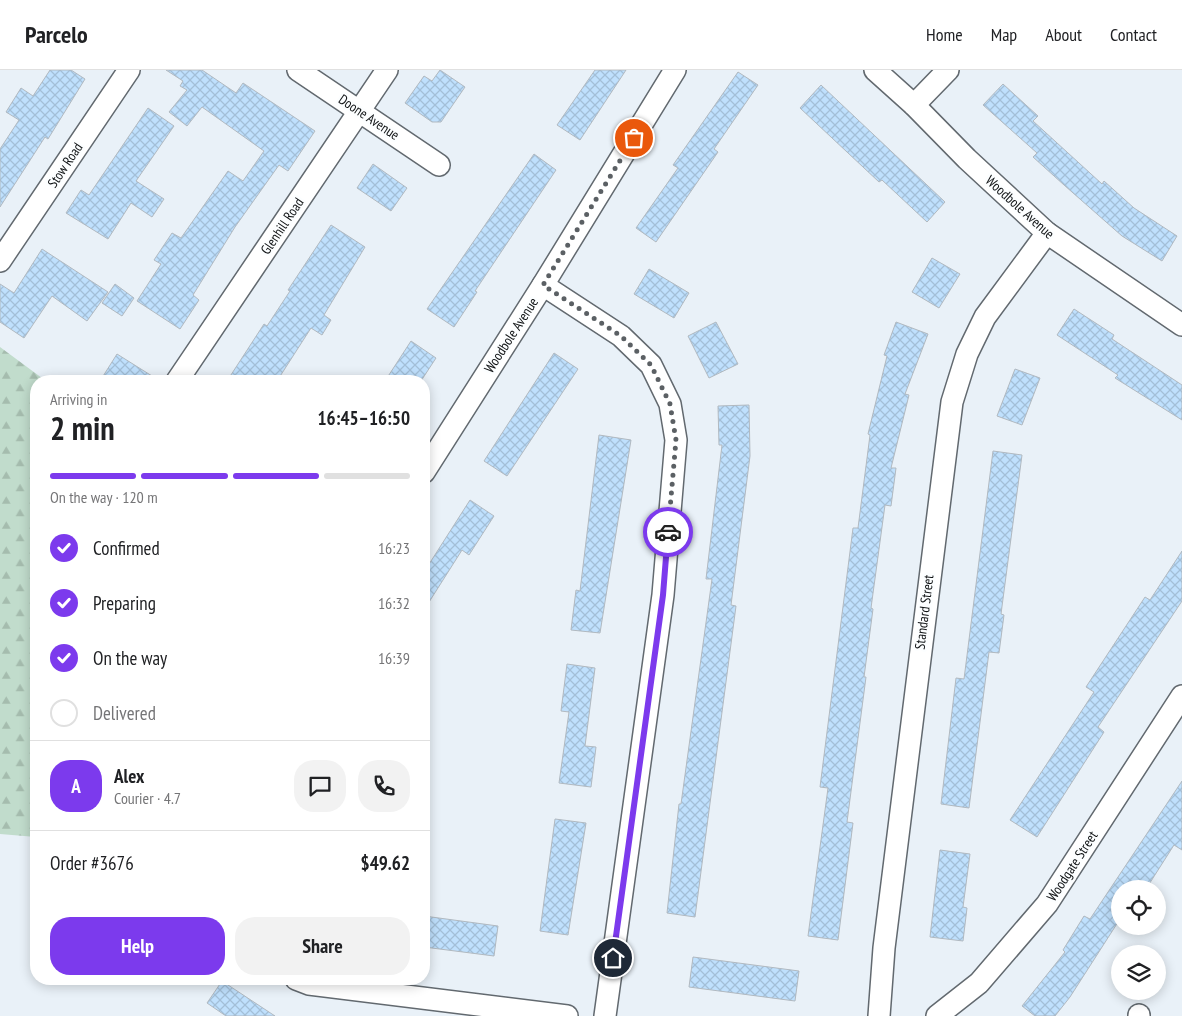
<!DOCTYPE html>
<meta charset="utf-8">
<style>
body{margin:0;font-family:"PT Sans Narrow",sans-serif;background:#f2f2f2;color:#202124;height:100vh;display:flex;flex-direction:column;font-size:19px;white-space:nowrap}
*{box-sizing:border-box;margin:0}
p{font-size:16px;color:#757577}
.icon{flex:none;width:28px;height:28px;fill:none;stroke:currentColor;stroke-width:2;stroke-linecap:round;stroke-linejoin:round}
.map{position:relative;flex:1;overflow:hidden}
.drawer{position:absolute;left:30px;top:305px;width:400px;height:610px;display:flex;flex-direction:column;background:#fff;border-radius:20px;box-shadow:0 2px 12px #0003}
.drawer>*{flex:none}
.tools{position:absolute;left:1111px;top:810px;display:grid;gap:10px}
.tools a{display:grid;place-items:center;width:55px;height:55px;border-radius:50%;background:#fff;box-shadow:0 2px 12px #0003;font-size:25px}
.pin{position:absolute;display:grid;place-items:center;width:42px;height:42px;color:#fff;margin:-21px;border:2px solid #fff;border-radius:50%;box-shadow:0 1px 5px #0007}
.courier{position:absolute;display:grid;place-items:center;width:50px;height:50px;margin:-25px;border:4px solid #7c3aed;border-radius:50%;background:#fff;color:#222;box-shadow:0 1px 6px #0007}
.headline em{font-style:normal;font-weight:600}
.headline div{display:flex;flex-direction:column-reverse}
.headline{display:flex;align-items:center;justify-content:space-between;height:85px;padding:0 20px}
h1{font-size:32px;font-weight:600;line-height:38px}
.bar{display:grid;grid-template-columns:repeat(4,1fr);gap:8px 5px;align-content:center;height:60px;padding:0 20px}
.bar i{height:6px;border-radius:4px;background:#e0e0e0}
.bar .selected{background:#7c3aed}
.bar p{grid-column:span 4}
.line{display:flex;align-items:center;gap:12px;padding:0 20px;border-top:1px solid #e0e0e0}
.line div{flex:1}
.round{display:grid;place-items:center;flex:none;width:52px;height:52px;border-radius:20px;background:#f2f2f2}
ol{padding:0 20px;list-style:none}
li{display:flex;align-items:center;gap:15px;height:55px}
li p{margin-inline-start:auto}
li .icon{padding:5px;border-radius:50%;background:#7c3aed;color:#fff;stroke-width:4}
li:last-child{color:#757577}
li i{width:28px;height:28px;border:2px solid #e0e0e0;border-radius:50%}
.action{display:flex;gap:10px;margin-top:auto;padding:10px 20px}
.action a{flex:1;height:58px;border-radius:20px;background:#7c3aed;color:#fff;font-size:20px;font-weight:600;line-height:58px;text-align:center}
.action a+a{background:#f2f2f2;color:#202124}
header{display:flex;align-items:center;gap:30px;box-sizing:border-box;height:70px;padding:0 25px;background:#fff;border-bottom:1px solid #e0e0e0}
header strong{font-size:24px}
nav{display:flex;gap:28px;margin-inline-start:auto;font-size:18px}
.map>svg:first-child{display:block}
.forest{fill:url(#forest-firs)}
.building{fill:url(#building-cross-hatch);stroke:#b1b9c0}
.lines{fill:none;stroke-linecap:round;stroke-linejoin:round}
.minor-casing{stroke:#62696f;stroke-width:24}
.minor{stroke:#fff;stroke-width:21}
.done{stroke:#5b6064;stroke-width:5;stroke-dasharray:0 9}
.route{stroke:#7c3aed;stroke-width:6}
.labels{text-anchor:middle;stroke-width:5;stroke-linejoin:round;paint-order:stroke}
.street-label{font-size:14px;fill:#0f1214;stroke:#fcfeff}
</style>
<header>
<strong>Parcelo</strong>
<nav><a>Home</a><a>Map</a><a>About</a><a>Contact</a></nav>
</header>
<div class="map">
<svg width="1182" height="946" viewBox="0 0 1182 946">
<defs>
<pattern id="forest-firs" width="22" height="20" patternUnits="userSpaceOnUse" patternTransform="scale(1.25)"><rect width="22" height="20" fill="#c1dccc"/><path d="M5 1l3.5 6h-7zM16 11l3.5 6h-7z" fill="#a5bcae"/></pattern>
<pattern id="building-cross-hatch" width="8" height="8" patternUnits="userSpaceOnUse" patternTransform="scale(1.25)"><rect width="8" height="8" fill="#bfe0fd"/><path d="M0 0l8 8M0 8l8-8" fill="none" stroke="#a3bfd8"/></pattern>
</defs>
<rect width="100%" height="100%" fill="#e9f1f8"/>
<path class="forest" d="M0,277L46,311H36V767L0,764Z"/>
<g class="building">
<path d="M50,0H71L85,9L48,69L45,67L0,137V79L19,50L6,42L21,18L33,26Z"/>
<path d="M166,0H202L236,23L243,13L315,61L288,101L279,95L235,157L193,225L199,230L180,259L137,231L161,194L154,190L172,163L181,168L228,101L243,111L264,81L202,37L187,56L169,42L187,20L180,16L183,11Z"/>
<path d="M440,0L465,17L441,52H432L405,33L424,6L432,11Z"/>
<path d="M595,0H626L580,70L557,55Z"/>
<path d="M738,2L758,15L714,79L718,82L656,172L636,158L678,98L673,95Z"/>
<path d="M1003,14L1038,46L1033,51L1102,114L1104,111L1134,138L1177,166L1162,191L1122,166L1064,115L1033,87L1037,83L983,35Z"/>
<path d="M821,15L945,132L927,152L882,110L879,112L800,38Z"/>
<path d="M148,38L174,56L136,111L164,129L152,147L131,133L108,169L66,143L81,120L89,125Z"/>
<path d="M534,84L556,100L475,221L477,222L454,257L427,239Z"/>
<path d="M373,94L407,118L391,141L357,118Z"/>
<path d="M331,155L365,177L324,245L331,250L322,265L311,258L277,311H227L264,254L267,256L290,221L288,220Z"/>
<path d="M42,179L108,222L87,251L52,226L24,268L0,252V214L14,223Z"/>
<path d="M932,188L960,204L939,238L912,222Z"/>
<path d="M649,199L689,223L674,248L634,224Z"/>
<path d="M115,214L134,228L122,246L102,233Z"/>
<path d="M1074,239L1114,265L1112,269L1182,315V350L1115,308L1118,305L1057,265Z"/>
<path d="M716,252L738,294L709,308L688,266Z"/>
<path d="M896,252L928,264L905,324L909,325L891,398H896L891,436L885,435L871,538L873,539L864,607H866L847,752L853,753L838,870L808,866L828,718L820,717L853,458H858L870,365L868,364L887,286L884,285Z"/>
<path d="M411,271L436,288L421,311H385Z"/>
<path d="M554,283L578,299L507,406L484,391Z"/>
<path d="M117,284L160,311H100Z"/>
<path d="M1015,299L1040,308L1022,355L997,346Z"/>
<path d="M749,335L750,386L731,535L736,536L695,847L667,843L679,734H681L712,509H706L722,375H719L718,336Z"/>
<path d="M599,365L631,370L600,563L571,560L576,520L580,521Z"/>
<path d="M993,381L1022,385L1001,544L1004,545L999,583L989,582L969,738L941,734L956,608L964,609Z"/>
<path d="M470,430L494,446L469,485L462,480L424,540V502Z"/>
<path d="M1182,481V531L1098,657L1104,662L1037,767L1010,750L1094,622L1086,617L1145,527L1150,530Z"/>
<path d="M567,594L595,598L585,676L596,677L591,717L559,713L569,642L561,641Z"/>
<path d="M1182,711V780L1174,775L1146,819H1120V849L1070,927L1055,946H1035L1022,936L1065,882L1063,880L1084,846L1090,849Z"/>
<path d="M555,749L586,753L568,865L540,861Z"/>
<path d="M940,780L970,784L963,837L967,838L963,871L930,867Z"/>
<path d="M424,846L498,856L494,886L424,877Z"/>
<path d="M693,887L799,901L795,931L689,917Z"/>
<path d="M222,911L275,946H226L207,933Z"/>
</g>
<g class="lines">
<g class="minor-casing">
<g id="minor">
<path d="M298,0L439,95"/>
<path d="M875,0L914,35L967,89L1047,163L1182,255"/>
<path d="M914,35L948,0"/>
<path d="M0,191L129,0"/>
<path d="M543,215L621,266L651,295L670,334L676,370L663,525L605,946"/>
<path d="M177,311L387,0"/>
<path d="M424,402L543,215L675,0"/>
<path d="M296,909L309,914L567,946"/>
<path d="M1139,945V946"/>
<path d="M879,946L884,878L952,332L967,284L985,247L1047,163"/>
<path d="M937,946L979,913L1047,834L1182,626"/>
</g>
</g>
<use href="#minor" class="minor"/>
</g>
<g class="lines">
<path class="done" d="M634,68L543,215L621,266L651,295L670,334L676,370L668,462"/>
<path class="route" d="M613,888L663,525L668,462"/>
</g>
<g class="labels">
<g class="street-label">
<text transform="translate(369 47) rotate(34)" y="5">Doone Avenue</text>
<text transform="translate(65 95) rotate(-56)" y="5">Stow Road</text>
<text transform="translate(1020 137) rotate(42)" y="5">Woodbole Avenue</text>
<text transform="translate(282 156) rotate(-56)" y="5">Glenhill Road</text>
<text transform="translate(511 265) rotate(-57)" y="5">Woodbole Avenue</text>
<text transform="translate(924 542) rotate(-83)" y="5">Standard Street</text>
<text transform="translate(1072 796) rotate(-57)" y="5">Woodgate Street</text>
</g>
</g>
</svg>
<div class="tools">
<a><svg class="icon" aria-label="locate" viewBox="0 0 24 24"><circle cx="12" cy="12" r="6"/><path d="M12 2v4M12 18v4M2 12h4M18 12h4"/></svg></a>
<a><svg class="icon" aria-label="layers" viewBox="0 0 24 24"><path d="M12 4l9 5-9 5-9-5zM3 14l9 5 9-5"/></svg></a>
</div>
<div class="pin" style="left:634px;top:68px;background:#ea580c"><svg class="icon" aria-label="bag" viewBox="0 0 24 24"><path d="M5 8h14l-1 12H6zM9 8a3 3 0 0 1 6 0"/></svg></div>
<div class="pin" style="left:613px;top:888px;background:#1f2937"><svg class="icon" aria-label="home" viewBox="0 0 24 24"><path d="M3 11l9-7 9 7M6 9v11h12V9"/></svg></div>
<div class="courier" style="left:668px;top:462px"><svg class="icon" aria-label="car" viewBox="0 0 24 24"><path d="M5 17H2v-5l4-1 3-4h7l3 4 3 1v5h-3M9 17h6M6 11h13"/><circle cx="7" cy="17" r="2"/><circle cx="17" cy="17" r="2"/></svg></div>
<section class="drawer">
<div class="headline"><div><h1>2 min</h1><p>Arriving in</p></div><em>16:45–16:50</em></div>
<div class="bar"><i class="selected"></i><i class="selected"></i><i class="selected"></i><i></i><p>On the way · 120 m</p></div>
<ol>
<li><svg class="icon" aria-label="check" viewBox="0 0 24 24"><path d="M5 12l5 5 9-10"/></svg>Confirmed<p>16:23</p></li>
<li><svg class="icon" aria-label="check" viewBox="0 0 24 24"><path d="M5 12l5 5 9-10"/></svg>Preparing<p>16:32</p></li>
<li><svg class="icon" aria-label="check" viewBox="0 0 24 24"><path d="M5 12l5 5 9-10"/></svg>On the way<p>16:39</p></li>
<li><i></i>Delivered</li>
</ol>
<div class="line" style="height:90px"><b class="round" style="background:#7c3aed;color:#fff">A</b><div><b>Alex</b><p>Courier · 4.7</p></div><a class="round"><svg class="icon" aria-label="chat" viewBox="0 0 24 24"><path d="M4 5h16v11H9l-5 4z"/></svg></a><a class="round"><svg class="icon" aria-label="phone" viewBox="0 0 24 24"><path d="M5 4h4l2 5-3 2q2 4 5 5l2-3 5 2v4C11 20 4 13 5 4z"/></svg></a></div>
<div class="line" style="height:65px"><div>Order #3676</div><b>$49.62</b></div>
<div class="action"><a>Help</a><a>Share</a></div>
</section>
</div>
